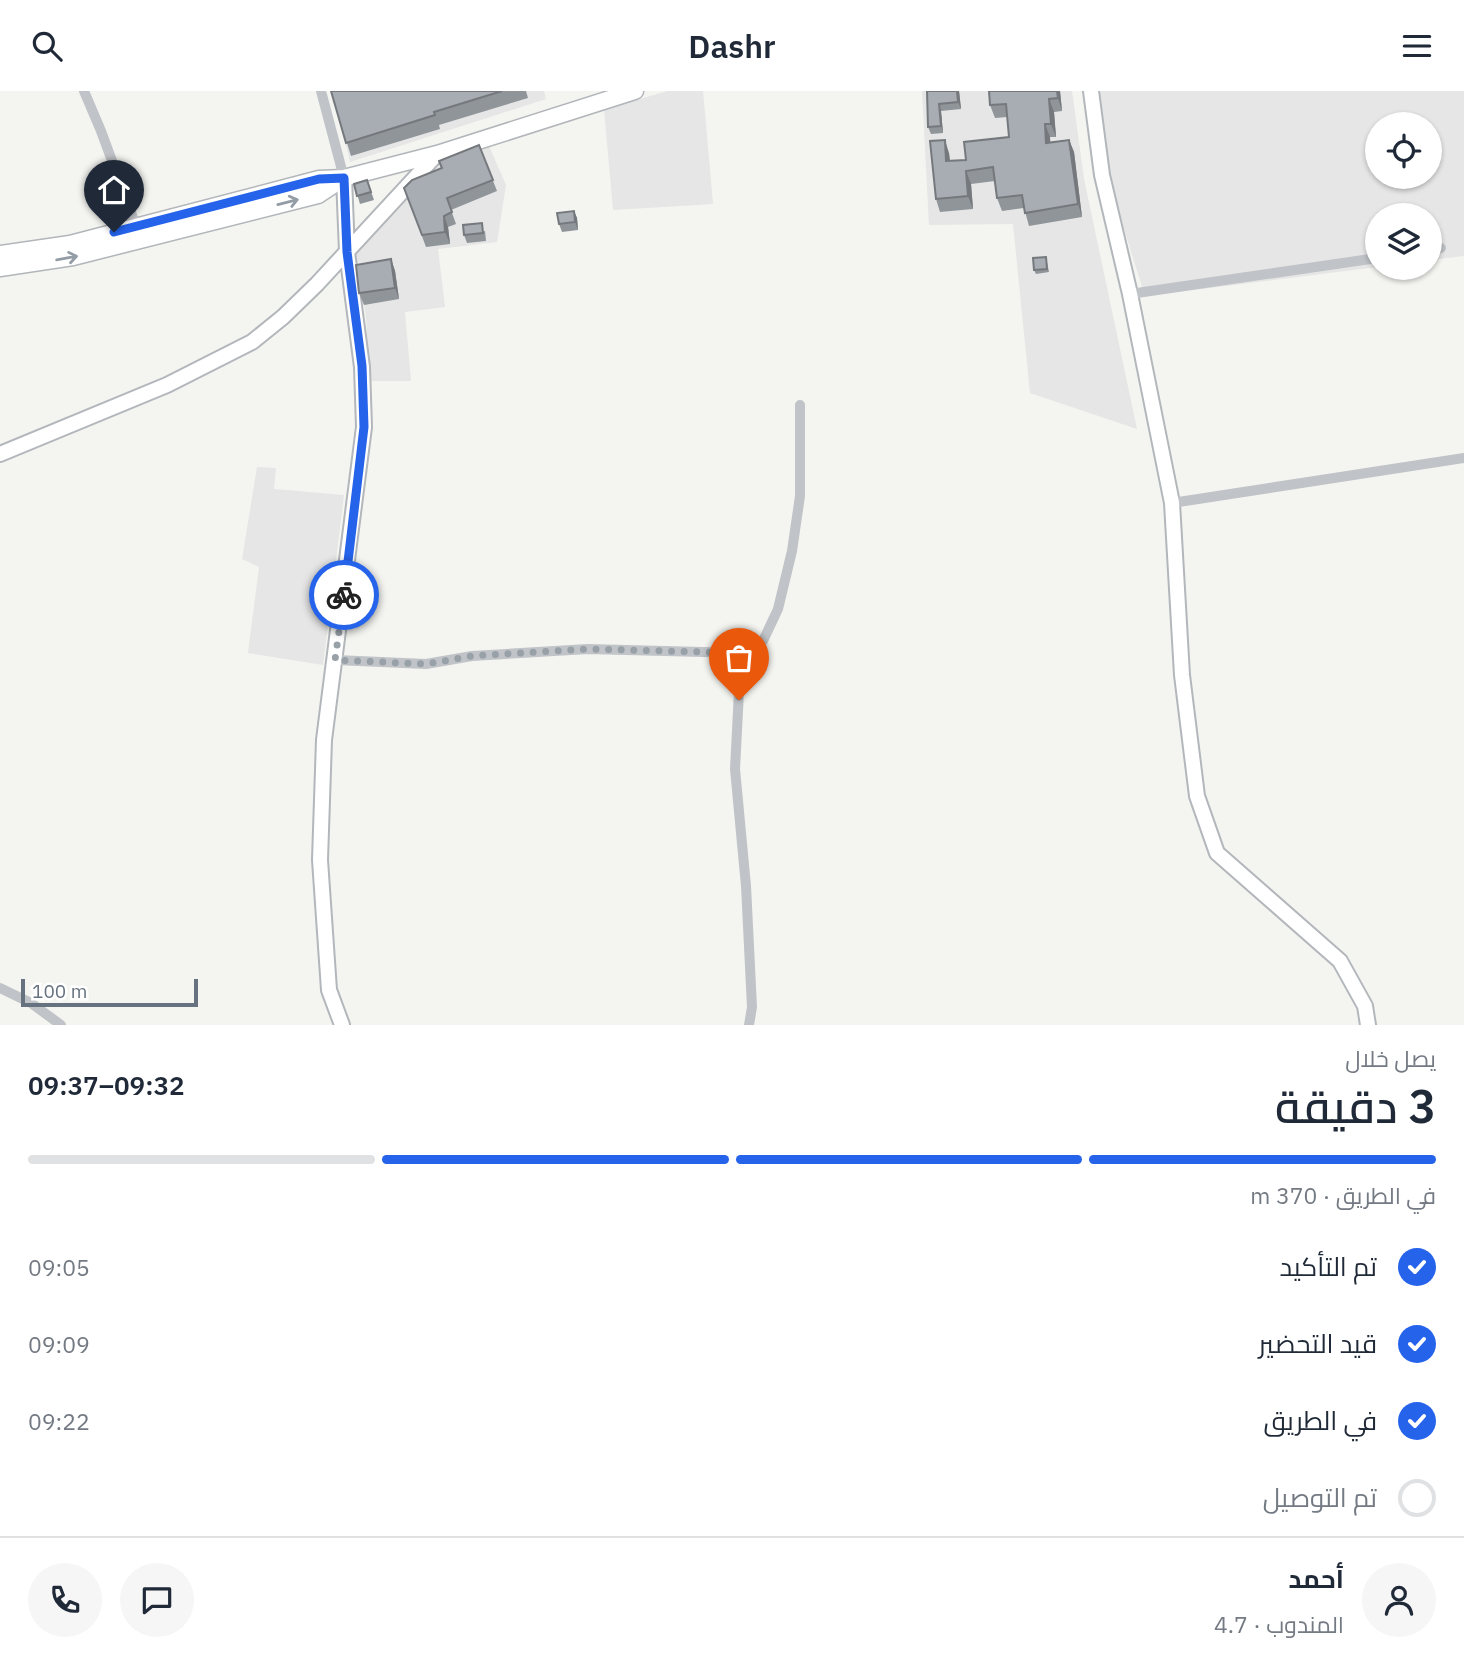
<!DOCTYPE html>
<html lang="ar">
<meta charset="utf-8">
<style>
body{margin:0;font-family:"IBM Plex Sans",Cairo,sans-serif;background:#f6f6f7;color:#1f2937;direction:rtl;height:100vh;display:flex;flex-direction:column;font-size:26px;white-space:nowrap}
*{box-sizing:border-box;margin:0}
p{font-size:23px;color:#747a83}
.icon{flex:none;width:38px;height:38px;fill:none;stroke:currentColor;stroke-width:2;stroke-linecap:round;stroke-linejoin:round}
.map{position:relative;height:934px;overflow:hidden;direction:ltr}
.panel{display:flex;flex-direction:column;background:#fff;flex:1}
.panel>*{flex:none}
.fabs{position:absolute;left:1365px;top:21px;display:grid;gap:14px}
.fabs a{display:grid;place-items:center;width:77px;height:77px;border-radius:50%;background:#fff;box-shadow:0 2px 5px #0004;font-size:35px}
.scale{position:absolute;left:21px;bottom:18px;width:177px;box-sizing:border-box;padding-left:7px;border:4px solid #667280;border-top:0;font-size:19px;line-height:24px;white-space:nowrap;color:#667280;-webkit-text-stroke:5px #fff;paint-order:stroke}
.pin{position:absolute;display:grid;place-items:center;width:60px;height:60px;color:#fff;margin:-72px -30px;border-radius:50% 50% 50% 0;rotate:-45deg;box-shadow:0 0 7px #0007}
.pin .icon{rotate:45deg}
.courier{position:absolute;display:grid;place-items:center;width:70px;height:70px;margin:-35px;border:5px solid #2563eb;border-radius:50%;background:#fff;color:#222;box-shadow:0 2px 9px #0007}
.head em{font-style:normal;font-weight:600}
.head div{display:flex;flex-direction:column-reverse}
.head{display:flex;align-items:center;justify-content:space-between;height:119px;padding:0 28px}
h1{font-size:46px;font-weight:600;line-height:52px}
.bar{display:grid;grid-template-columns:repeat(4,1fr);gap:10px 7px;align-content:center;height:84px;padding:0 28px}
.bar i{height:9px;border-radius:5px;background:#e0e1e3}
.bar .selected{background:#2563eb}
.bar p{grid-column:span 4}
.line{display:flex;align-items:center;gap:18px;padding:0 28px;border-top:2px solid #e0e1e3}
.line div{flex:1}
.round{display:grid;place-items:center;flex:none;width:74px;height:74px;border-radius:37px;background:#f6f6f7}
ol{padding:0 28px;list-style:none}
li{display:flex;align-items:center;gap:21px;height:77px}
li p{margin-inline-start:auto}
li .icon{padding:7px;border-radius:50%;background:#2563eb;color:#fff;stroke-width:4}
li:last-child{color:#747a83}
li i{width:38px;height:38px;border:4px solid #e0e1e3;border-radius:50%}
header{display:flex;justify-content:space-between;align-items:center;height:91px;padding:0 28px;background:#fff;font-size:32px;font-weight:600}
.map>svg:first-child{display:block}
.built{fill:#e5e6e5;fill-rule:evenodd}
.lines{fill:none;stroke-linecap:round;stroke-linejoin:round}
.secondary-casing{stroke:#b3b7bb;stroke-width:18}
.primary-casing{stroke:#b2b5b9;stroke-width:19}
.street{stroke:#c0c3c7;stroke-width:10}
.secondary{stroke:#fff;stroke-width:14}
.primary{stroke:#fff;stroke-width:16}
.wall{fill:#90959a}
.shaded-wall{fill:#75797d}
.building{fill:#a7adb3;stroke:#75797d;stroke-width:2}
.oneway{stroke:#949ca6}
.done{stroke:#98a0a8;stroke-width:7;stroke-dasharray:0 12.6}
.route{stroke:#2563eb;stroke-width:9}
</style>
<header><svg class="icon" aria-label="menu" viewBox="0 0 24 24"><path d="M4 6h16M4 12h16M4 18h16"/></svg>Dashr<svg class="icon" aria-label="search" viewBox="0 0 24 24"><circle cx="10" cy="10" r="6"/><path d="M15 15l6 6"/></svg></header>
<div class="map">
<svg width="1464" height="934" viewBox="0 0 1464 934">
<rect width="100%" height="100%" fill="#f4f5f1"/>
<g class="built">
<path d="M333,0H544L546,8L350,71Z"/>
<path d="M668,0H703L713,113L613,119L604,18Z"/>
<path d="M922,0H1072L1084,88L1137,338L1030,302L1013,133L929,134Z"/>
<path d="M1094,0H1464V165L1430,169V124H1377V176L1145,205L1107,84ZM1377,33H1430V86H1377Z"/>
<path d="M489,55L506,94L497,151L438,158L445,216L405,221L411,290H369L366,225L355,162L443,69Z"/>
<path d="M257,376L276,377L274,398L344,404L323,574L248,562L259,476L242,468Z"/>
</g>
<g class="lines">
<g class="secondary-casing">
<g id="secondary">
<path d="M1091,0L1102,84L1130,203L1172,412L1182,584L1197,705L1217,762L1340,870L1365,915L1368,934"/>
<path d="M0,363L167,294L252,251L283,226L317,193L437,63"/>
<path d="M342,934L329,899L320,769L324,649L364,336L362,276L347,161L344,87"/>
</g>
</g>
<g class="primary-casing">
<g id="primary">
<path d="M0,163L70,153L319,88L344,87L437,63L635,0"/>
<path d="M0,177L73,166L318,104L342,88"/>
</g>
</g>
<g class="street">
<path d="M84,0L101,40L136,135"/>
<path d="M321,0L344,87"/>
<path d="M1430,159L1441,157"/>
<path d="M1130,203L1377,167"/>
<path d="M1172,412L1464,367"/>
<path d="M741,562L763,550L778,518L792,460L800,405V314"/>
<path d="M336,569L426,573L472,565L588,558L741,562L735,678L746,795L752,916L749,934"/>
<path d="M0,897L31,912L61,934"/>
</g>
<use href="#secondary" class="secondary"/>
<use href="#primary" class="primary"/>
</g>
<g class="wall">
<path d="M331,0H526L528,7L439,34L440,38L351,65Z"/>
<path d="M927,0H959L961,18L941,20L943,42L931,43L928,36Z"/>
<path d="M989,0H1060L1062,20L1054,21L1056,46H1050V51L1069,49L1074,61L1082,126L1029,135L1024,117L1002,120L997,107L995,90L971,93L973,118L940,121L936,108L949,62L950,70L966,69L1009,46L1007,26L995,27L990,14Z"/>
<path d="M479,54L497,100L451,119L456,133L448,136L450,153L426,156L404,97L442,77Z"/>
<path d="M367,89L374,109L360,113L354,93Z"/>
<path d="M574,120L577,127L578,139L562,141L559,133Z"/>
<path d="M485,140L486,150L467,152L464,144Z"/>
<path d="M1046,166L1049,181L1036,183L1034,179Z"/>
<path d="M391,168L395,180L399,208L364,214L359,202Z"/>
</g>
<g class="shaded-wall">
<path d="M957,0H959L961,18L958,11Z"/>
<path d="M1057,0H1060L1062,20L1058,7Z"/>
<path d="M1049,8L1054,21L1056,46L1051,33Z"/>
<path d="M939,13L941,20L943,42L941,35Z"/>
<path d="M1045,33L1050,46L1051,64L1046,52Z"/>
<path d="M945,49L949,62L951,83L946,70Z"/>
<path d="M1069,49L1074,61L1082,126L1078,113Z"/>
<path d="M966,80L971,93L973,118L968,105Z"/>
<path d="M574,120L577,127L578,139L575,131Z"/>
<path d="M444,125L448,136L450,153L445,141Z"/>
<path d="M391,168L395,180L399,208L395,197Z"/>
</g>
<g class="building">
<path d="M331,0H502L434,21L435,24L346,52Z"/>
<path d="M927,0H957L958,11L939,13L941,35L928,36Z"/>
<path d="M989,0H1057L1058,7L1049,8L1051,33H1045L1046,52L1069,49L1078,113L1025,122L1022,104L997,107L993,76L966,80L968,105L936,108L930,50L945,49L946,70L966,69L964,51L1009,46L1006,13L990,14Z"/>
<path d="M479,54L493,89L447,107L452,121L444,125L445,141L422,144L404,97L412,89L442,77L439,70Z"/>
<path d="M367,89L371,101L357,105L354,93Z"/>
<path d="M574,120L575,131L559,133L557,122Z"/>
<path d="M482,132L483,142L464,144L463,134Z"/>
<path d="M1046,166L1047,178L1034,179L1033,167Z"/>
<path d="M391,168L395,197L359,202L356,174Z"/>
</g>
<defs><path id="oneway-shaft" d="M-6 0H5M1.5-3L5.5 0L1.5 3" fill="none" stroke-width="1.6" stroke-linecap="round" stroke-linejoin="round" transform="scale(1.75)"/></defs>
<g class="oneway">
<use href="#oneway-shaft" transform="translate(288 111) rotate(-14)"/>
<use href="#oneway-shaft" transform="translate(67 167) rotate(-10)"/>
</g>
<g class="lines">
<path class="done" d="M344,504L335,569L426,573L472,565L588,558L741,562L739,609"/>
<path class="route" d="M114,141L319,88L344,87L347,161L362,275L364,336L344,504"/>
</g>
</svg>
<div class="fabs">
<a><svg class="icon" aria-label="locate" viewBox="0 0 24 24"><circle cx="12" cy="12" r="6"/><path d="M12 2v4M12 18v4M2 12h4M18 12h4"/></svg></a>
<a><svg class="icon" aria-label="layers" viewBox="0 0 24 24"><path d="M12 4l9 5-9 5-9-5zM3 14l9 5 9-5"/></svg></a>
</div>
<div class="scale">100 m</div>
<div class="pin" style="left:739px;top:609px;background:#ea580c"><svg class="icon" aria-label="bag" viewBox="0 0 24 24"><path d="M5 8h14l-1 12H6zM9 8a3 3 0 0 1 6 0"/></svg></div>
<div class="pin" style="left:114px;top:141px;background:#1f2937"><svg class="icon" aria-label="home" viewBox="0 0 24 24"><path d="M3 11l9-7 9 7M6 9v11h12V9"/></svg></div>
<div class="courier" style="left:344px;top:504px"><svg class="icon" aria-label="bike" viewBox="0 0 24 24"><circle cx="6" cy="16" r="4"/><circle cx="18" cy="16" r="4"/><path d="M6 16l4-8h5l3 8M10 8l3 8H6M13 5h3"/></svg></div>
</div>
<section class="panel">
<div class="head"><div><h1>3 دقيقة</h1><p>يصل خلال</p></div><em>09:32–09:37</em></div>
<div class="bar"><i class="selected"></i><i class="selected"></i><i class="selected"></i><i></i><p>في الطريق · 370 m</p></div>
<ol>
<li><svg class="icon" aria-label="check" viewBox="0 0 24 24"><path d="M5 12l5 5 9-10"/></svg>تم التأكيد<p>09:05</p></li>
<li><svg class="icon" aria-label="check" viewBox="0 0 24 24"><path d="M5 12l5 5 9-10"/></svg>قيد التحضير<p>09:09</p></li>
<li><svg class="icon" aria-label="check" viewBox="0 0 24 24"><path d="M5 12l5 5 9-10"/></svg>في الطريق<p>09:22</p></li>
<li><i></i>تم التوصيل</li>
</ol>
<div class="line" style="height:126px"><a class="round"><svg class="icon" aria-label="person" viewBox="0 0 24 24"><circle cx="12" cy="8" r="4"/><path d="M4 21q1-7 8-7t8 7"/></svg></a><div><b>أحمد</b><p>المندوب · 4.7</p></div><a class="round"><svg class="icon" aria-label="chat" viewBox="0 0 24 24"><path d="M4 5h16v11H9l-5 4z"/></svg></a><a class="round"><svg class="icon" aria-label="phone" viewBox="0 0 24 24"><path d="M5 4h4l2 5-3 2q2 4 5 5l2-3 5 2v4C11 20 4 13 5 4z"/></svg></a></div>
</section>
